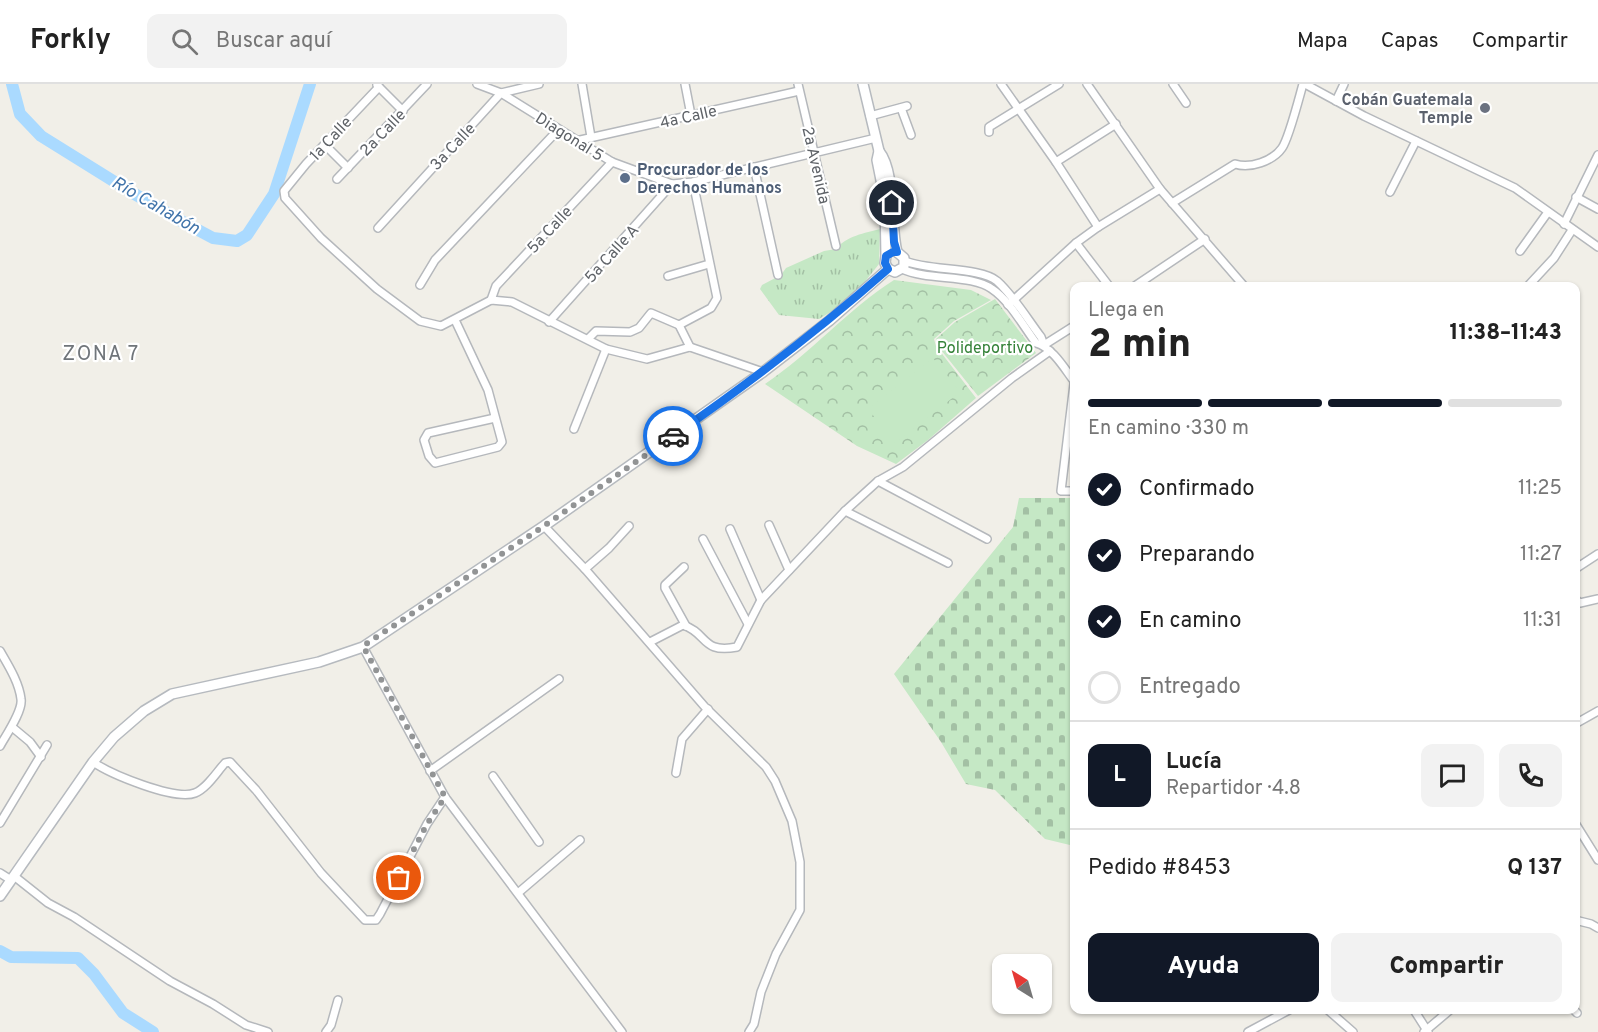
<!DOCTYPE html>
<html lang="es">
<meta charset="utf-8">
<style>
body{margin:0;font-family:Overpass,sans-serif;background:#f2f2f2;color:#222;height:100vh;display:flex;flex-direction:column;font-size:22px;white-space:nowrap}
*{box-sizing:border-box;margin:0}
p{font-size:20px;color:#767676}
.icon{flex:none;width:33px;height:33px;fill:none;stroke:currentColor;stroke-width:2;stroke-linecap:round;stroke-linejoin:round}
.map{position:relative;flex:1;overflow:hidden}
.sheet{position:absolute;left:1070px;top:198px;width:510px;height:732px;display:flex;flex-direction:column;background:#fff;border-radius:12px;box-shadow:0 2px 4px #0004}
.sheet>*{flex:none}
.needle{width:39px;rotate:323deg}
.controls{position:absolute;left:992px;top:870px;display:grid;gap:12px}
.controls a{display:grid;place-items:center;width:60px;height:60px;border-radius:12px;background:#fff;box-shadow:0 2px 4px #0004;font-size:30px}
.pin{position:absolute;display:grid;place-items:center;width:51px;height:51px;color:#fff;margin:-26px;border:3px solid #fff;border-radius:50%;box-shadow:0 2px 6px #0007}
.courier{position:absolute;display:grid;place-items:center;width:60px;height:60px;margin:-30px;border:4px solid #1a73e8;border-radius:50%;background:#fff;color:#222;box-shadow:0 2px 8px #0007}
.headline em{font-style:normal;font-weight:800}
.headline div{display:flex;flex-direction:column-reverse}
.headline{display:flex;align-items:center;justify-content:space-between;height:102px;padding:0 18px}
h1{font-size:39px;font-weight:800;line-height:45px}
.bar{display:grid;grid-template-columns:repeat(4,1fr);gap:9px 6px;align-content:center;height:72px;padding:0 18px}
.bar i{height:8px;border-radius:4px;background:#e0e0e0}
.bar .on{background:#111827}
.bar p{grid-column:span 4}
.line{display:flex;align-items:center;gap:15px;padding:0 18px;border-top:2px solid #e0e0e0}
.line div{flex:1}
.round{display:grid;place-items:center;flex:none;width:63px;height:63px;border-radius:12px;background:#f2f2f2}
ol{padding:0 18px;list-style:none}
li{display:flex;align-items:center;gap:18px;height:66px}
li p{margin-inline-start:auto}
li .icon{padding:6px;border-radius:50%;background:#111827;color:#fff;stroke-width:4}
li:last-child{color:#767676}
li i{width:33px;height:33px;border:3px solid #e0e0e0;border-radius:50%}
.button{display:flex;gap:12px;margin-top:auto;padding:12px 18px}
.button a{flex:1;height:69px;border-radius:12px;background:#111827;color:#fff;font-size:24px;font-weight:800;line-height:69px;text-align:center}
.button a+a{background:#f2f2f2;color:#222}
header{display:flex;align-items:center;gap:36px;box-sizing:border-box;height:84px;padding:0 30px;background:#fff;border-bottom:2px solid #e0e0e0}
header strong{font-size:28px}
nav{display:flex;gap:33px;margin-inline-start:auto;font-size:21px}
.search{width:420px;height:54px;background:#f2f2f2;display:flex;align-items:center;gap:15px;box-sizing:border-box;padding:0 21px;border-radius:12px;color:#767676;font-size:22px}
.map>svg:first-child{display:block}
.grass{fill:url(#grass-tufts)}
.cemetery{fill:url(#cemetery-stones)}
.park{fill:url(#park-crowns)}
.pitch{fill:#c5e8c5}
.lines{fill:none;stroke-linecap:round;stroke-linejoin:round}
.river{stroke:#aadaff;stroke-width:12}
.street-casing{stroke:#b5b8bc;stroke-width:10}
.secondary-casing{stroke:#b6babf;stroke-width:12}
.street{stroke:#fff;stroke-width:7}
.secondary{stroke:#fff;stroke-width:9}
.done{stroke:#929495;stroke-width:6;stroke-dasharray:0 10.8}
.route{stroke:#1a73e8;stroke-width:8}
.worship-dot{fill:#6b7280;stroke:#fff;stroke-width:2}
.service-dot{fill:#5c6f8a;stroke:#fff;stroke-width:2}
.labels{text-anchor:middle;stroke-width:4.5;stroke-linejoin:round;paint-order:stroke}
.worship-label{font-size:16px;font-weight:bold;fill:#5b616d;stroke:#fff;text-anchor:end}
.street-label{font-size:16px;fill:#5f6368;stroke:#fff}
.service-label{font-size:16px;font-weight:bold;fill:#4e5e75;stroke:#fff;text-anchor:start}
.park-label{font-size:16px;fill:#348238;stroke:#fff}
.water-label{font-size:18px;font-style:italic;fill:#4174aa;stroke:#fff}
.quarter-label{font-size:20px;letter-spacing:1.5px;fill:#70757a;stroke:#fff}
</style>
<header>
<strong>Forkly</strong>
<div class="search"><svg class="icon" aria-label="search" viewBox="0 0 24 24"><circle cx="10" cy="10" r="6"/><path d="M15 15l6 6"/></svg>Buscar aquí</div>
<nav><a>Mapa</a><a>Capas</a><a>Compartir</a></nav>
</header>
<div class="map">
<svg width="1598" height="948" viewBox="0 0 1598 948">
<defs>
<pattern id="grass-tufts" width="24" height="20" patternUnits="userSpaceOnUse" patternTransform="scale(1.5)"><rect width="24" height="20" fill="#c5e8c5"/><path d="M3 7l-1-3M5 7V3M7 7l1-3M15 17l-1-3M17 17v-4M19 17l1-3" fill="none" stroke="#a3c0a4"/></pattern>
<pattern id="cemetery-stones" width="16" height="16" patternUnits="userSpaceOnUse" patternTransform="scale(1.5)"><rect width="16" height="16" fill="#c5e8c5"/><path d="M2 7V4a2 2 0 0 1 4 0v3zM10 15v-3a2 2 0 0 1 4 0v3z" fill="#a3c0a4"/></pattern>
<pattern id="park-crowns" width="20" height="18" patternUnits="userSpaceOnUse" patternTransform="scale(1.5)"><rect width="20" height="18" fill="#c5e8c5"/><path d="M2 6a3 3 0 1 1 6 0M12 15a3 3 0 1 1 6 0" fill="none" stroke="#a3c0a4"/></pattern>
</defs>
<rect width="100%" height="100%" fill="#f1efe8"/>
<path class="grass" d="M880,145L879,180L860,204L837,224L819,235L779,231L760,205L762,201L781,191L786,184L824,167L836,165C846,152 865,149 880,145Z"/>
<path class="cemetery" d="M1019,414H1074V460L1071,462L1074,465V762L1045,755L995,706L966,700L941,658L894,590L1013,443Z"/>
<g class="park">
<path d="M894,196L971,206L991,216L954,237L934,255L936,262L976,314L928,356L896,380L857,362L765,300C811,269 847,226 894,196Z"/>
<path d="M995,215L1036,269L978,312L937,261L936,255L955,238Z"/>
</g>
<path class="pitch" d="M933,274L960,308L895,359L868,325Z"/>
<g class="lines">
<g class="river">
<path d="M12,0L20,30L41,52L131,108L183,138L213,154L237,157L247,151L274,110L310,0"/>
<path d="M0,867L11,873L78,874L94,890L123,929L153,948"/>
</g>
<g class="street-casing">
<g id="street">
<path d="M477,0L501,9L612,78L672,100L693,98L876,54"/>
<path d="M582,0L591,53"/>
<path d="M685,0L691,31"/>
<path d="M798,0L836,162"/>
<path d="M1001,0L1056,78L1098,143"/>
<path d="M1087,0L1160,105L1244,202"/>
<path d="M1173,0L1186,19"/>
<path d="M1305,0L1364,32L1515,104L1598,163"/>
<path d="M377,1L403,27"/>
<path d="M379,3L306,80L284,107L285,114L321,154L377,205L420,237L441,242L491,216L512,218L606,265L647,275L690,263L763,288"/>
<path d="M1336,17L1344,0"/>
<path d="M901,24L911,51"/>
<path d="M870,32L907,22"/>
<path d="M989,48V43L1059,0"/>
<path d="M576,57L799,7"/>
<path d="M325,61L348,84"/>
<path d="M1056,78L1116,40"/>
<path d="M754,83L778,191"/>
<path d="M337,95L427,0"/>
<path d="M1390,108L1416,57"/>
<path d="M1576,113L1598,125"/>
<path d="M1172,119L1235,80C1250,85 1273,77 1282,64C1289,54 1299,14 1303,0"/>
<path d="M1564,140L1598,71"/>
<path d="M378,144L501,9L539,0"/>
<path d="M1076,159L1109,202"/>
<path d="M1520,167L1548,128"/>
<path d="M905,177C929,187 980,183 997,197C1013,211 1028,236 1041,253L1044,261"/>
<path d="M902,185C928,197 972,190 992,205C1009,216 1024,243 1036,259C1053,264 1064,284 1074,297"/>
<path d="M668,192L709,180"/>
<path d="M420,201L435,176L558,46"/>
<path d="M1135,202L1205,155"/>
<path d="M1528,202L1554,174L1572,146"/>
<path d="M491,216L496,202L612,78"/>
<path d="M1008,221L1076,159L1098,143L1160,105"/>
<path d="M455,236L488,306L502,358L498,363L435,379L429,372L424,356L428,349L495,334"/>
<path d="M549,238L672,100"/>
<path d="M588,255L596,247L630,248L639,244L651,229L679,241"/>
<path d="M1044,261L1074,242"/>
<path d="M690,263L679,241L711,224L717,214L693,98"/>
<path d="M1074,300L1061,407H1074"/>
<path d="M574,345L606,265"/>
<path d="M878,397L987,455"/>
<path d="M845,427L948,479"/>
<path d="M769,441L789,486"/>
<path d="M544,442L585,485L705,623L766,683L775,697L792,737L800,778V826L776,870L761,908L754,940L749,948"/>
<path d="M730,445L761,516"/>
<path d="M703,455L748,540"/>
<path d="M684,483L665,501V504L686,542"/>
<path d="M585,485L609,464L629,442"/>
<path d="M1575,485L1598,470"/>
<path d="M1575,515L1580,519L1598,515"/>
<path d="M650,558L683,541C708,549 701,570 737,563L761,516L845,427L878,397L903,383L1012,294L1050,267"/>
<path d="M363,563L445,713L622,948"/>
<path d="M0,567C8,581 19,598 21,615C23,627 6,651 0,662"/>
<path d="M1575,640L1598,627"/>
<path d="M12,643L30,658L41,673"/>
<path d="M93,678C110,690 175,717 195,709C207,704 216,689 225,679L230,678L256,706L321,789L365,836H376L380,830L427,740L445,713"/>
<path d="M430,687L559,595"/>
<path d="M676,689L682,655L708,625"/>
<path d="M493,692L539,758"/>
<path d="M0,739L47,661"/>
<path d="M1575,739L1598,776"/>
<path d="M0,789L11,796"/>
<path d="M14,792L48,819L74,833L170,897L213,920L246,941L268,948"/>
<path d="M518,809L580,756"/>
<path d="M1575,836L1591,840L1598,844"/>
<path d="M1328,926L1353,948"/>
<path d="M1414,926L1428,948"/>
<path d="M1574,926L1577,929"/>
<path d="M326,948L331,941L338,916"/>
<path d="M1248,948L1289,926"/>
<path d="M1424,948L1450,926"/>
</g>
</g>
<g class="secondary-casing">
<g id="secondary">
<path d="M863,0L879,67L877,76L885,116L886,172L885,179L888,185"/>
<path d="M879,67C896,88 890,141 897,168"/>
<path d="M888,185L895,188L904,183V174L897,168"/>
<path d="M0,812L93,678L114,653L144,627L172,610L319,578L363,563L544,442L763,288L829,237L888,185"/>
</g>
</g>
<use href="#street" class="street"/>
<use href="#secondary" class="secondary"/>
</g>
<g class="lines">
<path class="done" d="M399,794L427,740L445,713L363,562L544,442L673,352"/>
<path class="route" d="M673,352C748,300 819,246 888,185L885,179L886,172L893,168H897L894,158L892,119"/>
</g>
<circle class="worship-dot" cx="1485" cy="24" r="6"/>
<circle class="service-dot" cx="625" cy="94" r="6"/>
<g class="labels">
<g class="worship-label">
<text x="1473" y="21">Cobán Guatemala<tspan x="1473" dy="18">Temple</tspan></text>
</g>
<g class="street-label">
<text transform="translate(688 32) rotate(-13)" y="6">4a Calle</text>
<text transform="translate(382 48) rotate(-46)" y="6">2a Calle</text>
<text transform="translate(570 52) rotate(32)" y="6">Diagonal 5</text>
<text transform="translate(330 54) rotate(-47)" y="6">1a Calle</text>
<text transform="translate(452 62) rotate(-47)" y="6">3a Calle</text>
<text transform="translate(817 81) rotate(77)" y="6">2a Avenida</text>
<text transform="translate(549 145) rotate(-47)" y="6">5a Calle</text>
<text transform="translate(611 169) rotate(-48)" y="6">5a Calle A</text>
</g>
<g class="service-label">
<text x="637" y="91">Procurador de los<tspan x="637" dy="18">Derechos Humanos</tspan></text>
</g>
<g class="park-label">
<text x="985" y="269">Polideportivo</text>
</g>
<g class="water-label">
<text transform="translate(156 121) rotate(30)" y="6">Río Cahabón</text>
</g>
<g class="quarter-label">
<text x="101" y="276">ZONA 7</text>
</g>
</g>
</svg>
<div class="controls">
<a><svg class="needle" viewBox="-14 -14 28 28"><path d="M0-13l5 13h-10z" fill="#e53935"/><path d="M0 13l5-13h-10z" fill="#767676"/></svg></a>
</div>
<div class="pin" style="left:399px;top:794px;background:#ea580c"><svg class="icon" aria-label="bag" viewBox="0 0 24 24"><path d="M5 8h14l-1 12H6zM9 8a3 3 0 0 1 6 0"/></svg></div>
<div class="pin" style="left:892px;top:119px;background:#1f2937"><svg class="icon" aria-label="home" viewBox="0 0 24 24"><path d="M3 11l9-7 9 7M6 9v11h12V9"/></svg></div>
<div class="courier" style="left:673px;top:352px"><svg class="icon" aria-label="car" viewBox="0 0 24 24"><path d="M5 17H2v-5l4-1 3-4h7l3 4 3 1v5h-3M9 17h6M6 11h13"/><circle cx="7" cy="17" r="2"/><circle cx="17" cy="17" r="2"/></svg></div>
<section class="sheet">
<div class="headline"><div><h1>2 min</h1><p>Llega en</p></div><em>11:38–11:43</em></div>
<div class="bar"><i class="on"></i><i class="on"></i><i class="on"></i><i></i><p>En camino · 330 m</p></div>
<ol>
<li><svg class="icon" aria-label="check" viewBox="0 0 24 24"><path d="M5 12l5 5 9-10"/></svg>Confirmado<p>11:25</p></li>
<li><svg class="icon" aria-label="check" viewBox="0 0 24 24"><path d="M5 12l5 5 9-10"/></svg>Preparando<p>11:27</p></li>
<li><svg class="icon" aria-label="check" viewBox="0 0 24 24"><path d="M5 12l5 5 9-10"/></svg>En camino<p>11:31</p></li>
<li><i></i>Entregado</li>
</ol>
<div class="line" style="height:108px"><b class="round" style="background:#111827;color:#fff">L</b><div><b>Lucía</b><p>Repartidor · 4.8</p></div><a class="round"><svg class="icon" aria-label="chat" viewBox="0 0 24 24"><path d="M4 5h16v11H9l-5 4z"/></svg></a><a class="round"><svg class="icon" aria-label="phone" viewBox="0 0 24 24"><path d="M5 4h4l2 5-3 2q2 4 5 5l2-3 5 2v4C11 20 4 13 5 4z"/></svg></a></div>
<div class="line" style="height:78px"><div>Pedido #8453</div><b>Q 137</b></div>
<div class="button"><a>Ayuda</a><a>Compartir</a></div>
</section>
</div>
